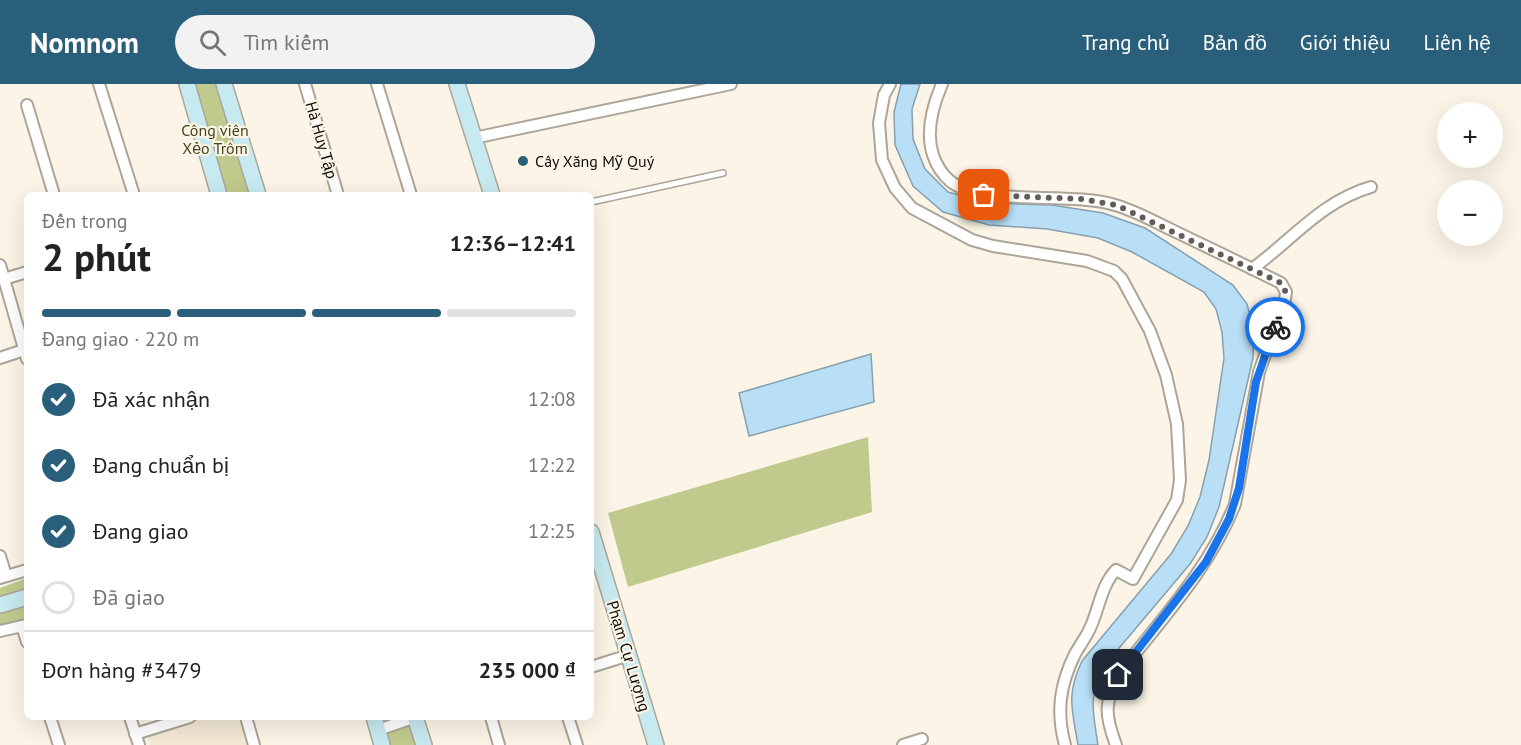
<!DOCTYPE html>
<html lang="vi">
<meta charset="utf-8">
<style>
body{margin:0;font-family:"PT Sans",sans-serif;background:#f2f2f2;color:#222;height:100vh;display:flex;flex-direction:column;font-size:22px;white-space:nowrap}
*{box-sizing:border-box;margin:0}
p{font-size:20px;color:#767676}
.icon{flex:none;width:33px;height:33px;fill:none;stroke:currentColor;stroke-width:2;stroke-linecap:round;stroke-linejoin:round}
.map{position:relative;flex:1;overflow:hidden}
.drawer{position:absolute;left:24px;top:108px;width:570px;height:528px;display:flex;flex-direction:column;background:#fff;border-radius:9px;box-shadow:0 6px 24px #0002}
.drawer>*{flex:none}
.fabs{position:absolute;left:1437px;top:18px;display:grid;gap:12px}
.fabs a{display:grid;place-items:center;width:66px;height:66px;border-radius:50%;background:#fff;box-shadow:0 6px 24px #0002;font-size:30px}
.pin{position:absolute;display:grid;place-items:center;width:51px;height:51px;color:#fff;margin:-26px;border-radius:12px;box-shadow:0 3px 9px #0006}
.courier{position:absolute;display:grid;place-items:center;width:60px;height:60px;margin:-30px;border:4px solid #1a73e8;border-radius:50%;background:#fff;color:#222;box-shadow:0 2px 8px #0007}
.head em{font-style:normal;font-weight:700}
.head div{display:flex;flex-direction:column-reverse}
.head{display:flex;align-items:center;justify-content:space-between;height:102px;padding:0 18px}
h1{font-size:39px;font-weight:700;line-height:45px}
.bar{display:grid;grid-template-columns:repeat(4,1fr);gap:9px 6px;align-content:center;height:72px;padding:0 18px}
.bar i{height:8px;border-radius:4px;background:#e0e0e0}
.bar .active{background:#295f7a}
.bar p{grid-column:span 4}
.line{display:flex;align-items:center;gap:15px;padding:0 18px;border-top:2px solid #e0e0e0}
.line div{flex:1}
ol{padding:0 18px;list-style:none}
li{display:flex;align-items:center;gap:18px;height:66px}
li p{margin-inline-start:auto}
li .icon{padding:6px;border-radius:50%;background:#295f7a;color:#fff;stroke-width:4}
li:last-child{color:#767676}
li i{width:33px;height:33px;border:3px solid #e0e0e0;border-radius:50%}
header{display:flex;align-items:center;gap:36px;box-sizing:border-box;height:84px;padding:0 30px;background:#295f7a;color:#fff}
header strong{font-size:28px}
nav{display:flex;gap:33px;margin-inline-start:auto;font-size:21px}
.search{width:420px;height:54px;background:#f2f2f2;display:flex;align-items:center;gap:15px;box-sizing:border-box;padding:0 21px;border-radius:33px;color:#767676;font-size:22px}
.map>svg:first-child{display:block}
.built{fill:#f4e9d5}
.green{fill:#c0ca8d}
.water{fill:#b9dff7;stroke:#86a0b0;stroke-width:1.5}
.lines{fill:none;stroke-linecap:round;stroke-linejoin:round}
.lane-casing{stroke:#aca598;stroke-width:8}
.street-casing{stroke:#aca598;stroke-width:14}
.secondary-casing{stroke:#aca598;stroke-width:18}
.lane{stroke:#fff;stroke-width:5}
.street{stroke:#fff;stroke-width:10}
.secondary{stroke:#c7eaf0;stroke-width:15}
.done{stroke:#625e57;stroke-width:6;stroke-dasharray:0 10.8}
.route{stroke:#1a73e8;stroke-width:8}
.poi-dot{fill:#295f7a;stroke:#fcf5e7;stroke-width:2}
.labels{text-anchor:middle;stroke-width:4.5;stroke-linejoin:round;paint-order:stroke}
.park-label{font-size:16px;fill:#43481e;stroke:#fcf5e7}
.street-label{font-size:16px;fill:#0f0d09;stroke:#fcf5e7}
.poi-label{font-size:16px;fill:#0f0d09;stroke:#fcf5e7;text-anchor:start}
</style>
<header>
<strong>Nomnom</strong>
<div class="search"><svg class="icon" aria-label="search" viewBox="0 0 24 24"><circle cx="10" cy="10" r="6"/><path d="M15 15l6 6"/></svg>Tìm kiếm</div>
<nav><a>Trang chủ</a><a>Bản đồ</a><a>Giới thiệu</a><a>Liên hệ</a></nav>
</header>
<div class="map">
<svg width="1521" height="661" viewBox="0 0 1521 661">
<rect width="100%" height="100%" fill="#fcf5e7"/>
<path class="built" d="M206,633H240L248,661H150L147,651Z"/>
<g class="green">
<path d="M179,0H218L251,111H212Z"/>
<path d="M868,353L872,428L628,503L608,429Z"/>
<path d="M27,494V535L0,544V504Z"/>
<path d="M369,633H408L417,661H377Z"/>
</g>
<g class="water">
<path d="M901,0H920L912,25L913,55L925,85L948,108L988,119L1052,121L1103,129L1145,144L1233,201L1247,220L1254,246L1253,274L1219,423L1207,453L1190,480L1104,582C1088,614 1093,627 1098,661H1078C1072,626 1066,610 1082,577L1171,470L1188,442L1200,413L1209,376L1224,274L1222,248L1216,225L1204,208L1132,168L1098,154L1047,145L989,141L943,128L913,102L895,61L894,28Z"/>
<path d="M871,270L874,318L749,352L739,309Z"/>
</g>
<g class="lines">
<g class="lane-casing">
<path id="lane" d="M591,118L723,89"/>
</g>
<g class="street-casing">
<g id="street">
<path d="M99,0L134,111"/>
<path d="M305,0L338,111"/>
<path d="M377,0L411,111"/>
<path d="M890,0L884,11L879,39L882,76L895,104L912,124L972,156L993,162L1087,177L1114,187L1122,195L1150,247L1166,291L1177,340L1180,396L1177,416L1133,495L1116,486C1102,500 1099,524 1091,542C1087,552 1080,561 1075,570C1060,600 1056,628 1065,661"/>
<path d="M942,0C933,21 925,47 933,71C936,80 942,90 950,97C982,123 1071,107 1115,121C1136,127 1155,138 1174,147C1209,164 1245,181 1281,199L1286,208L1285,215L1259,288L1235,420C1210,484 1160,537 1118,591C1104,619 1105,632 1116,661"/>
<path d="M27,21L54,111"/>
<path d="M474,54L731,0"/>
<path d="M0,181L27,275"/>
<path d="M1252,185C1292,156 1322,117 1371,103"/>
<path d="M4,195L27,188"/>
<path d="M0,274L27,265"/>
<path d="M0,472L6,492"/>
<path d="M0,494L27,486"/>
<path d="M22,542L27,558"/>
<path d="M0,547L27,541"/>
<path d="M591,583L629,571"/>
<path d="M50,633L59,661"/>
<path d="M130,633L139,661"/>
<path d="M246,633L254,661"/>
<path d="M491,633L499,661"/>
<path d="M568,633L577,661"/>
<path d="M378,646L416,633"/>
<path d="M135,650L190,633"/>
<path d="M903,661L922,655"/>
</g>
</g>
<g class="secondary-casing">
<g id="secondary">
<path d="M187,0L219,111"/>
<path d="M224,0L258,111"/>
<path d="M457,0L492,111"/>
<path d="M591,448L656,661"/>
<path d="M0,521L27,513"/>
<path d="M374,633L382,661"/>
<path d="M415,633L424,661"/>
</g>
</g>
<use href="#lane" class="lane"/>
<use href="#street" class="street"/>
<use href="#secondary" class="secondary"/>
</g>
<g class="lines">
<path class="done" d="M984,111L1081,115L1116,121L1281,199C1292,211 1280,229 1275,243"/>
<path class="route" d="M1118,591L1206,478L1229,435L1239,404L1256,298L1275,243"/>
</g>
<circle class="poi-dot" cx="523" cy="77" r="6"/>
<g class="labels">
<g class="park-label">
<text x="215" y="52">Công viên<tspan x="215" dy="18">Xẻo Trôm</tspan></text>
</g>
<g class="street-label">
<text transform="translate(322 56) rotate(74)" y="6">Hà Huy Tập</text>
<text transform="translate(629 572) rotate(73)" y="6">Phạm Cự Lượng</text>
</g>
<g class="poi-label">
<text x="535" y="83">Cây Xăng Mỹ Quý</text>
</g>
</g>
</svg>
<div class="fabs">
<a>+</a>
<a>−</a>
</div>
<div class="pin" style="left:984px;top:111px;background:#ea580c"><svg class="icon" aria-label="bag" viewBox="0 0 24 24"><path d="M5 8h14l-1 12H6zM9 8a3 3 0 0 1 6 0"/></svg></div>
<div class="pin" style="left:1118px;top:591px;background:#1f2937"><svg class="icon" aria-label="home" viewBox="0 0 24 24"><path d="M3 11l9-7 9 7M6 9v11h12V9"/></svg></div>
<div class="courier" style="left:1275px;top:243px"><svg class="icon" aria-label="bike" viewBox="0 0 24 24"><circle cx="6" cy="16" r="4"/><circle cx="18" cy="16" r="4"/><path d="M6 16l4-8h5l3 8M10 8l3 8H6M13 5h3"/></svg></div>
<section class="drawer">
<div class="head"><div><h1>2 phút</h1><p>Đến trong</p></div><em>12:36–12:41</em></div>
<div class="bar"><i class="active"></i><i class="active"></i><i class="active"></i><i></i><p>Đang giao · 220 m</p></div>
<ol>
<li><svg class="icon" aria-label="check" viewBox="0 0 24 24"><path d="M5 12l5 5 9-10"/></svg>Đã xác nhận<p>12:08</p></li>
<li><svg class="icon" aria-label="check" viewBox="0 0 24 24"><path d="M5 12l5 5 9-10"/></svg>Đang chuẩn bị<p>12:22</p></li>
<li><svg class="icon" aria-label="check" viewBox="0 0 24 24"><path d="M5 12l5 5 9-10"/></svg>Đang giao<p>12:25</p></li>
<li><i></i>Đã giao</li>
</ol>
<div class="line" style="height:78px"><div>Đơn hàng #3479</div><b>235 000 ₫</b></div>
</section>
</div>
